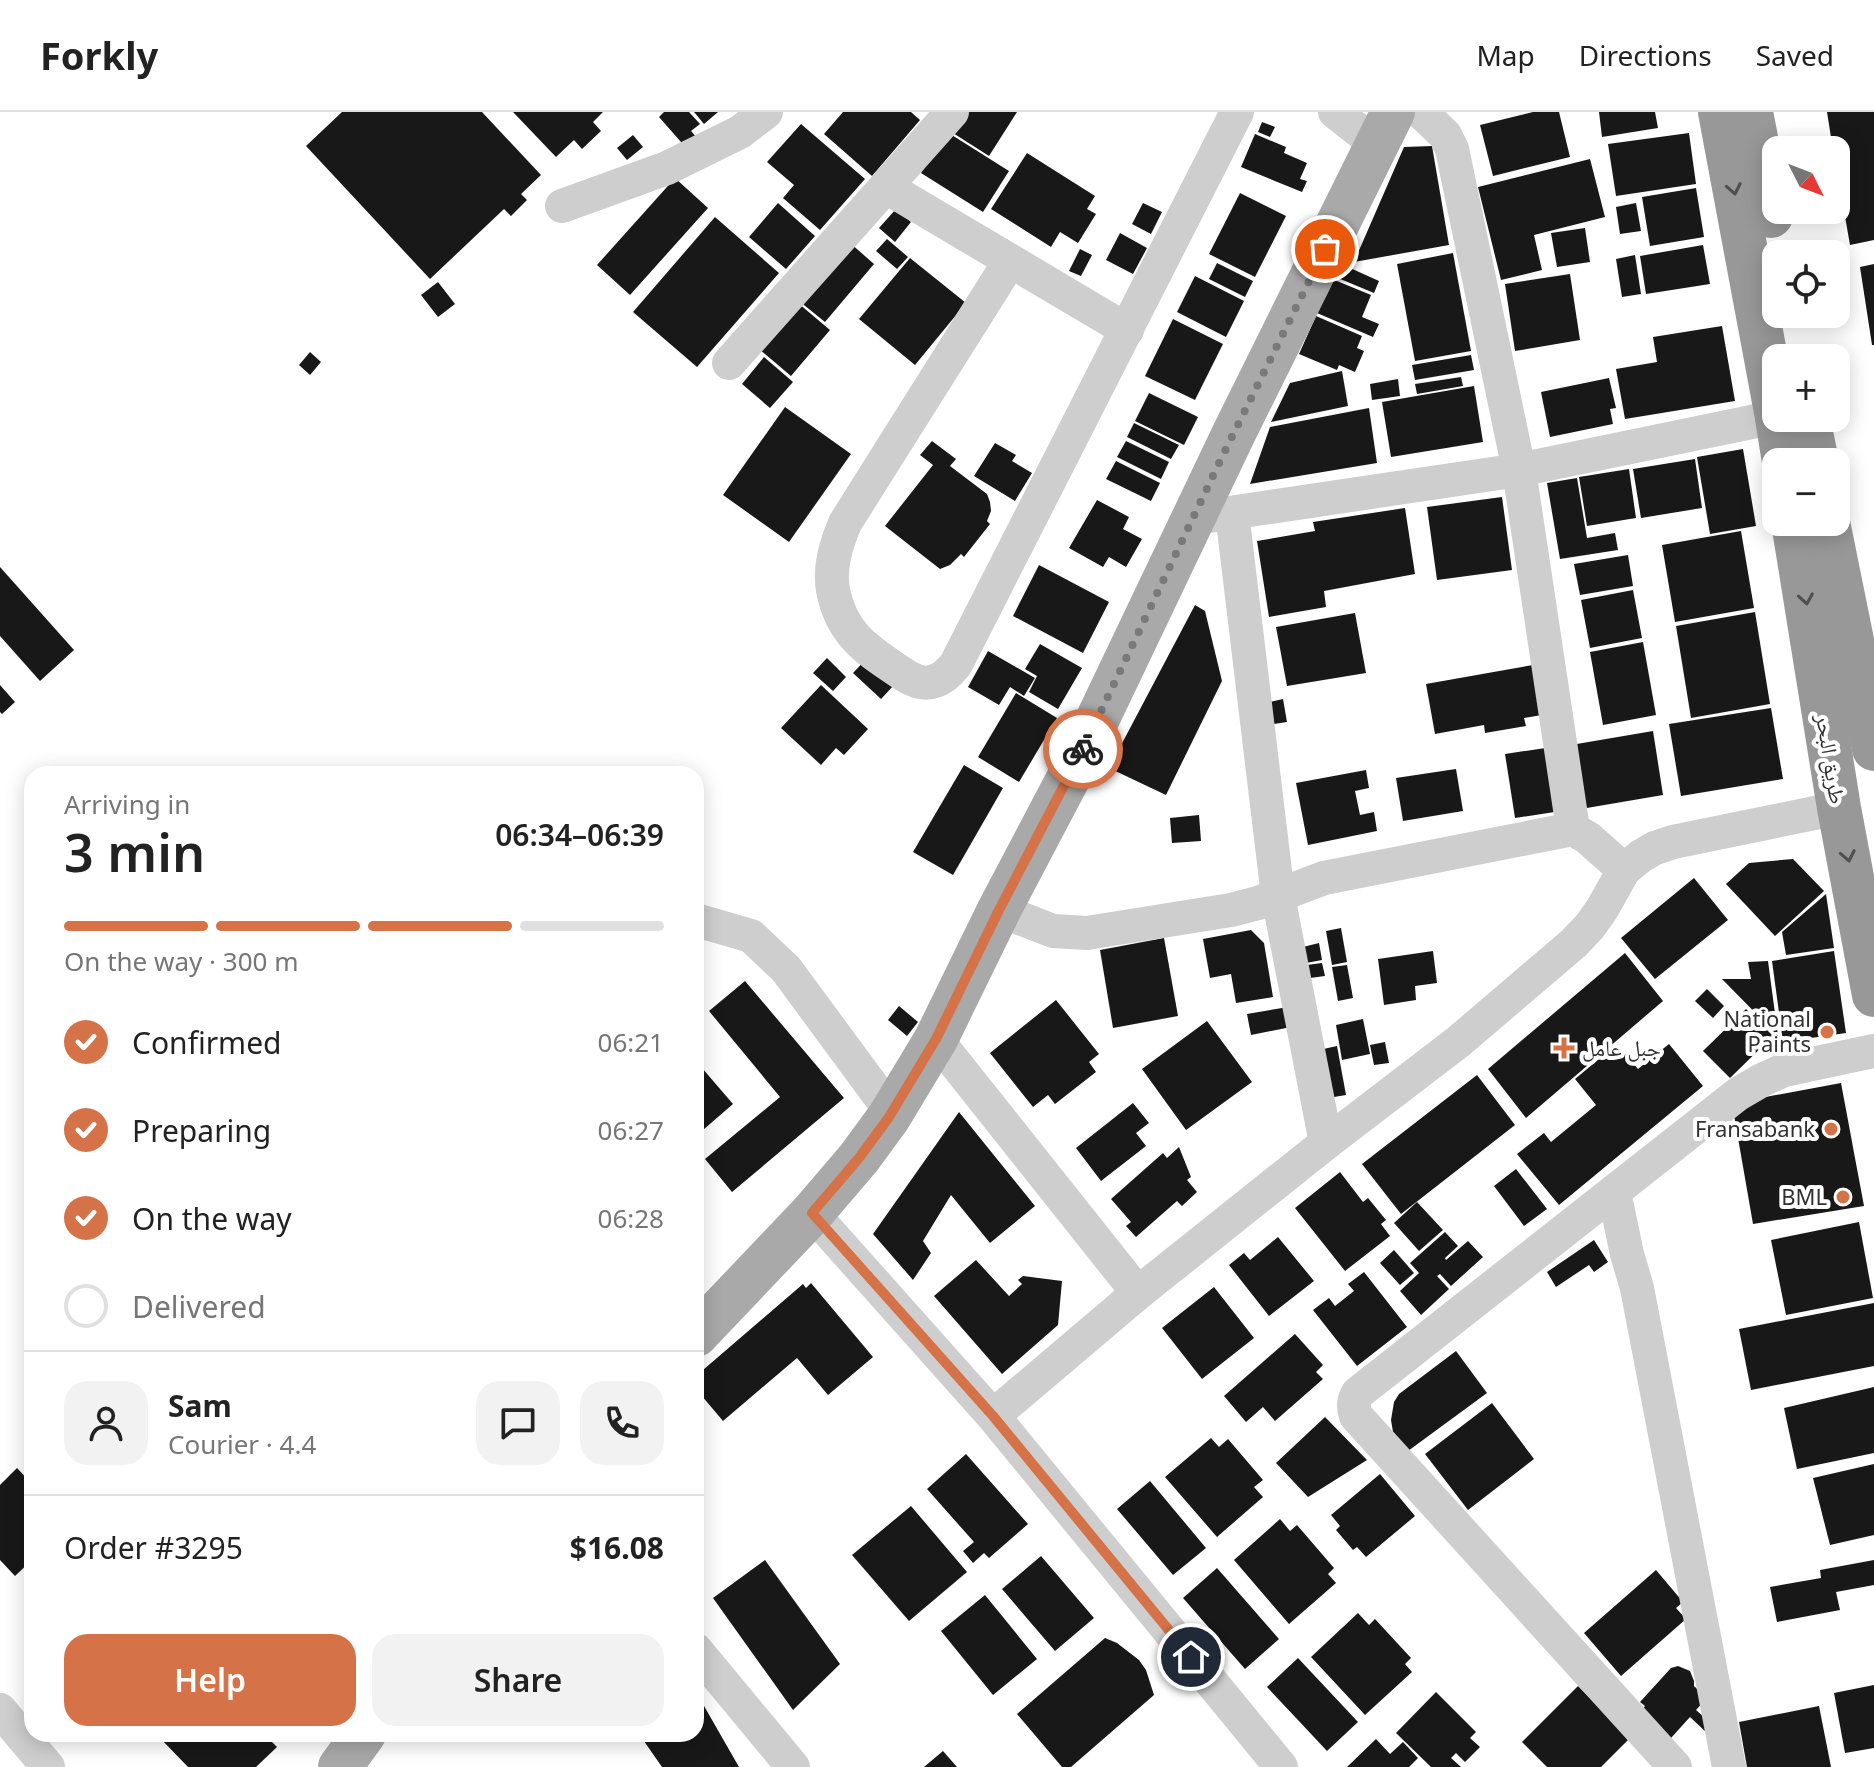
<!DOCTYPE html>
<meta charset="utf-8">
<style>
body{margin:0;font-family:"Noto Sans","Noto Naskh Arabic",sans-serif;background:#f2f2f2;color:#222;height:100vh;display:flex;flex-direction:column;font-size:30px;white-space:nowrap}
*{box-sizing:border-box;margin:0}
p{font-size:26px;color:#767676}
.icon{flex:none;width:44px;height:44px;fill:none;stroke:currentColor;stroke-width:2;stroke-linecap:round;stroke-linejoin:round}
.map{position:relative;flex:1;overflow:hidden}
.details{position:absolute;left:24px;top:654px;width:680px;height:976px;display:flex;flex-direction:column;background:#fff;border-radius:24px;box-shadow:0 4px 20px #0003}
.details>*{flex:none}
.needle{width:52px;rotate:132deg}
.fabs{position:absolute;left:1762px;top:24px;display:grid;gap:16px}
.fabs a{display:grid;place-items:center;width:88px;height:88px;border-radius:16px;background:#fff;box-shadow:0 4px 20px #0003;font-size:40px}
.pin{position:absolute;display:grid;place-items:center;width:68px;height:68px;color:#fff;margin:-34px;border:4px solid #fff;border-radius:50%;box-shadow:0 2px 8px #0007}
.courier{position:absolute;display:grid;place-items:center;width:80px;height:80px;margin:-40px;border:6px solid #d57247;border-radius:50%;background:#fff;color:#222;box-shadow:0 2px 10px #0007}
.summary em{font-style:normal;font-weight:600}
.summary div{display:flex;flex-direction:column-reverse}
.summary{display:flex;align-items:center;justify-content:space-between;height:136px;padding:0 40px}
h1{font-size:52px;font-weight:600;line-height:60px}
.bar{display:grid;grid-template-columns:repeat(4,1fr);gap:12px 8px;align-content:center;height:96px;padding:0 40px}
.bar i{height:10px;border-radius:6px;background:#e0e0e0}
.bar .active{background:#d57247}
.bar p{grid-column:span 4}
.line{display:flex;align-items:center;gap:20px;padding:0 40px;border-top:2px solid #e0e0e0}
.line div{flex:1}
.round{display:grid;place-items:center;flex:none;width:84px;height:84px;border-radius:24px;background:#f2f2f2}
ol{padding:0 40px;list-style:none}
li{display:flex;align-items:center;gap:24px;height:88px}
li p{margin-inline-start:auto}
li .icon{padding:8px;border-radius:50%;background:#d57247;color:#fff;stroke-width:4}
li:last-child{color:#767676}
li i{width:44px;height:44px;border:4px solid #e0e0e0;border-radius:50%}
.action{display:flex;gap:16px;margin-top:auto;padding:16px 40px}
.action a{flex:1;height:92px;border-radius:24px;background:#d57247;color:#fff;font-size:32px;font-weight:600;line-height:92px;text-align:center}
.action a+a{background:#f2f2f2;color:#222}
header{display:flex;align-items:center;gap:48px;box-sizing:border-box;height:112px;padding:0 40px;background:#fff;border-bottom:2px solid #e0e0e0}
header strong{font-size:38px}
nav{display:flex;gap:44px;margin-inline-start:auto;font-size:28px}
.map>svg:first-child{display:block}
.building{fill:#181818}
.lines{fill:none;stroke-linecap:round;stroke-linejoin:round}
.minor{stroke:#cecece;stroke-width:34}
.major{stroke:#a9a9a9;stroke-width:44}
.highway{stroke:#989898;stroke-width:44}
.oneway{stroke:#505050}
.done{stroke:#797979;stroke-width:8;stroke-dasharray:0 14.4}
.route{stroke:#d57247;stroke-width:10}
.poi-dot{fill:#d57247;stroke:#fff;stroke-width:3}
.labels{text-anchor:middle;stroke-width:8;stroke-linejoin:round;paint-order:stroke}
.street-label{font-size:22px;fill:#313131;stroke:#fff}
.poi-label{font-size:22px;fill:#313131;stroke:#fff;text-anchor:end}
</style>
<header>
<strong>Forkly</strong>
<nav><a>Map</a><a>Directions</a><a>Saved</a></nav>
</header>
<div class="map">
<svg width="1874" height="1655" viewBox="0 0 1874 1655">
<rect width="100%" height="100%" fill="#fff"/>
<g class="building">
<path d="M342,0H482L541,63L521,82L527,88L511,104L504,97L430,167L306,34Z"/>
<path d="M513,0H603L593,10L601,19L582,37L574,28L556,45Z"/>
<path d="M664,0H689L700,12L691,19L699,28L688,38L659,5Z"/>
<path d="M694,0H718L704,12Z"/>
<path d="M843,0H911L920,8L872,64L824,22Z"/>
<path d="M966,0H1017L989,44L953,21Z"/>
<path d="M1533,0H1559L1570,45L1493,64L1480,13Z"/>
<path d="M1599,0H1655L1658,16L1602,25Z"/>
<path d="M1827,0H1874V128L1850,133L1836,53V38H1833Z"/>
<path d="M1262,10L1275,15L1270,25L1258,20Z"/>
<path d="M801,12L865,67L820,118L783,86L794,73L767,50Z"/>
<path d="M947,20L1009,59L983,100L921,61Z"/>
<path d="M1689,21L1696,72L1616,84L1608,32Z"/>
<path d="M1255,22L1286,35L1284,41L1307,51L1300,67L1307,69L1302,80L1241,55Z"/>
<path d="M633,23L643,35L627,48L617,36Z"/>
<path d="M1432,34L1449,133L1354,150L1404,35Z"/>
<path d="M1027,41L1095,84L1087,97L1096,102L1078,131L1060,120L1051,135L991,97Z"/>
<path d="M1590,47L1605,105L1534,123L1542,158L1501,168L1478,75Z"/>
<path d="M675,66L708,96L630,183L597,153Z"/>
<path d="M1696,76L1704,125L1650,134L1642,85Z"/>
<path d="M1240,81L1286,104L1255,165L1209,142Z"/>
<path d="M778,91L815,124L786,157L749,125Z"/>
<path d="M1143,91L1162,100L1151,122L1132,112Z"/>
<path d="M1636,91L1641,119L1620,122L1616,95Z"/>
<path d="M896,97L911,110L895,130L879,116Z"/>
<path d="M715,105L779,161L697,255L633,200Z"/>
<path d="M1585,116L1590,150L1557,155L1551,121Z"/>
<path d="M1120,121L1147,136L1133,162L1106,148Z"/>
<path d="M887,127L908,145L897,157L876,139Z"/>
<path d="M849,130L874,152L825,210L799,189Z"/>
<path d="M1703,133L1710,172L1646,182L1640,144Z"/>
<path d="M1080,137L1092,143L1081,164L1069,159Z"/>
<path d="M1453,141L1471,239L1415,249L1397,152Z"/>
<path d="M1635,143L1641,182L1622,185L1616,147Z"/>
<path d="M910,146L966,191L915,253L859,207Z"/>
<path d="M1217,151L1253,169L1245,185L1209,167Z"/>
<path d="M1339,151L1379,169L1374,181L1333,164Z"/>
<path d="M1874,152V233H1872L1860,155Z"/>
<path d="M1570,162L1580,228L1515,239L1505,172Z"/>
<path d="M1195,164L1244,189L1226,225L1177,200Z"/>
<path d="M1332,167L1371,183L1362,205L1379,212L1373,225L1317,201Z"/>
<path d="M438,170L455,192L438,205L421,183Z"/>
<path d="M798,191L830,218L791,264L759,237Z"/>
<path d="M1316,204L1362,224L1357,236L1364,239L1355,260L1339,253L1337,258L1299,242Z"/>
<path d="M1173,207L1223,232L1195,288L1145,264Z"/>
<path d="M1722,214L1735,289L1625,307L1616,257L1657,250L1653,225Z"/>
<path d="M310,240L321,250L310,263L299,253Z"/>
<path d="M1471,243L1474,258L1415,268L1412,253Z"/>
<path d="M764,245L793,270L770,296L742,272Z"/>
<path d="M1342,259L1348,294L1271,310L1290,271Z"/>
<path d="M1461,265L1463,274L1417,282L1415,272Z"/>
<path d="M1609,266L1616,296L1610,297L1613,312L1550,325L1541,280Z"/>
<path d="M1398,267L1400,284L1372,288L1370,272Z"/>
<path d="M1474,274L1483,330L1391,345L1382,290Z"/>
<path d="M1149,281L1198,305L1184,333L1135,309Z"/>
<path d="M785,295L851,342L789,430L723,383Z"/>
<path d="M1369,296L1377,351L1250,372L1270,315Z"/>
<path d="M1134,311L1179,333L1171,347L1127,325Z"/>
<path d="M932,329L956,347L950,354L987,382L990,390L991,399L987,409L990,412L964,445L961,442L950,453L940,457L885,414L933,353L920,343Z"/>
<path d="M1126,329L1169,350L1161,367L1117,345Z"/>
<path d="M995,331L1016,343L1012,349L1032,361L1015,389L974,364Z"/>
<path d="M1743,337L1756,414L1710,422L1697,345Z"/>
<path d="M1695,347L1702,396L1641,406L1633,357Z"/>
<path d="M1116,349L1160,371L1151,389L1106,367Z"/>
<path d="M1629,357L1636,406L1587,414L1579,365Z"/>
<path d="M1577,366L1587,426L1615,421L1618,438L1560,447L1547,371Z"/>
<path d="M1502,385L1512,458L1437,468L1427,395Z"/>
<path d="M1097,388L1129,405L1123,417L1142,427L1126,455L1109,445L1103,455L1069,436Z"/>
<path d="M1405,396L1415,462L1324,479L1326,495L1269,505L1257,429L1315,419L1313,410Z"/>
<path d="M1741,419L1754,496L1675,510L1662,433Z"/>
<path d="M1628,443L1633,474L1580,483L1574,452Z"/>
<path d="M1039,453L1109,490L1083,541L1013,504Z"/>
<path d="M0,455L74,538L40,569L0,524Z"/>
<path d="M1633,478L1642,526L1590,536L1581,488Z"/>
<path d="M1195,493L1205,499L1222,569L1166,683L1109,656Z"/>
<path d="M1755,500L1770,592L1691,606L1676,514Z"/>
<path d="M1355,501L1366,561L1287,574L1276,515Z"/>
<path d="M1643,530L1656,603L1603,613L1590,540Z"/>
<path d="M1040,532L1082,556L1058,597L1029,580L1037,564L1025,557Z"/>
<path d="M988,539L1035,566L1024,584L1010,575L999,593L968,575Z"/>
<path d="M827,546L846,565L833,579L813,561Z"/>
<path d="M867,546L895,572L881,587L853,561Z"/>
<path d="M1533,553L1542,603L1524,606L1526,614L1485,621L1484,613L1435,622L1426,572Z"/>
<path d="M0,573L15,590L2,602L0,600Z"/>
<path d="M821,573L868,617L844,643L836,636L821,653L781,616Z"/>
<path d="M1016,581L1057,606L1019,670L978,645Z"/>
<path d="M1283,587L1287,610L1274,612L1270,590Z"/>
<path d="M1771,596L1783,667L1681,684L1669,612Z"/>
<path d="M1653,619L1663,683L1575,698L1565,634Z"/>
<path d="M1552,635L1561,699L1515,706L1505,642Z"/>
<path d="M964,653L1003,676L953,763L913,740Z"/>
<path d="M1456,657L1463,699L1403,709L1396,666Z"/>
<path d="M1366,658L1369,676L1355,679L1360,703L1374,700L1377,719L1308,733L1296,671Z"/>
<path d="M1199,703L1201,729L1172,731L1170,706Z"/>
<path d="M1793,747L1824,779L1775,824L1726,772L1749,751Z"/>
<path d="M1694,766L1728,808L1655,867L1621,826Z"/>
<path d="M1826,782L1834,836L1786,843L1782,820Z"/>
<path d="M1341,816L1347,850L1332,853L1326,819Z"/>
<path d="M1251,818L1264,831L1273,885L1236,891L1231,862L1210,866L1203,827Z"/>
<path d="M1164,826L1178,904L1113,916L1100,838Z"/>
<path d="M1319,831L1322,848L1306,851L1303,835Z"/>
<path d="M1433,839L1437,871L1415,874L1416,888L1384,893L1378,847Z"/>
<path d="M1834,839L1846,921L1783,930L1772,849Z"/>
<path d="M1625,841L1663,889L1526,1006L1488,957Z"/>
<path d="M1768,849L1778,924L1722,867H1751L1748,850Z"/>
<path d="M1322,851L1325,864L1310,866L1307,853Z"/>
<path d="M1347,853L1353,886L1338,889L1332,855Z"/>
<path d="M745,869L844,986L732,1080L705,1047L780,985L709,899Z"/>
<path d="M1707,877L1724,894L1713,906L1695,889Z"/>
<path d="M1056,888L1099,942L1089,950L1096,960L1055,992L1048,983L1033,995L990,941Z"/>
<path d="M899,894L918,910L907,924L888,908Z"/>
<path d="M1288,895L1291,915L1251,923L1247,902Z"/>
<path d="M1746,897L1773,924L1730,966L1703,939Z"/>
<path d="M1363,907L1370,942L1342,948L1336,913Z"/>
<path d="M1207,909L1252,970L1186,1018L1142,957Z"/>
<path d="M1385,930L1389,951L1374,953L1370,933Z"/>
<path d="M1617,932L1638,957L1669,932L1703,974L1559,1093L1517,1042L1544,1021L1551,1030L1596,993L1575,967Z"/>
<path d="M1337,934L1346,983L1328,986L1319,938Z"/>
<path d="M696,949L733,992L696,1024Z"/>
<path d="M1477,963L1515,1013L1401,1102L1362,1052Z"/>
<path d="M1841,971L1864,1094L1753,1112L1734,1003L1760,986Z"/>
<path d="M1133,991L1149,1011L1136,1021L1146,1034L1101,1069L1076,1036Z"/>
<path d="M959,1000L1035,1094L990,1131L951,1083L923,1129L931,1141L913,1168L873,1122Z"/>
<path d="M1179,1035L1191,1065L1187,1068L1197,1080L1182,1094L1177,1089L1136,1125L1126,1114L1131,1110L1111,1087L1163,1041L1167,1046Z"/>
<path d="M1516,1057L1547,1097L1524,1114L1494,1074Z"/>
<path d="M1340,1060L1363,1090L1368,1086L1386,1108L1381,1112L1390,1124L1345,1159L1295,1096Z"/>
<path d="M1417,1090L1443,1118L1419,1139L1394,1111Z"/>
<path d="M1859,1110L1873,1186L1786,1203L1771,1128Z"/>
<path d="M1445,1120L1458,1134L1445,1146L1446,1148L1468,1129L1483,1145L1451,1174L1440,1162L1437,1164L1449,1177L1421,1203L1400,1179L1419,1161L1410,1151Z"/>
<path d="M1278,1125L1314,1169L1269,1204L1229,1153L1244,1141L1250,1148Z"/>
<path d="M1594,1128L1608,1150L1594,1160L1589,1153L1556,1175L1547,1160Z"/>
<path d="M1394,1138L1414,1161L1400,1173L1380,1151Z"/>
<path d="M976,1148L1009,1184L1022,1172L1018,1168L1023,1164L1062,1169L1058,1213L1002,1262L934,1184Z"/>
<path d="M1364,1160L1407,1215L1357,1254L1313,1198L1329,1186L1335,1194L1354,1179L1348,1172Z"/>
<path d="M811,1171L873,1245L828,1283L797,1246L723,1309L696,1277V1264L803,1172L806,1176Z"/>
<path d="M1214,1175L1254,1226L1202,1267L1162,1216Z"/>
<path d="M1874,1191V1254L1751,1278L1739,1217Z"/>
<path d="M1295,1222L1323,1253L1316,1260L1323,1267L1275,1309L1263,1295L1246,1310L1224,1284Z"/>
<path d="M1456,1239L1487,1281L1408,1339L1393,1320L1391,1308L1394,1290L1399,1282Z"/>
<path d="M1874,1275V1341L1797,1357L1784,1296Z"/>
<path d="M1492,1291L1534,1347L1468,1398L1425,1342Z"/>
<path d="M1325,1305L1367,1348L1308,1385L1276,1351Z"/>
<path d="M1211,1326L1219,1335L1228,1327L1263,1368L1254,1375L1263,1385L1217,1425L1165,1365Z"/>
<path d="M966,1342L1028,1412L989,1446L984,1441L973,1451L963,1439L974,1430L927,1377Z"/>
<path d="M1874,1352V1423L1830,1433L1813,1366Z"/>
<path d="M17,1356L32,1372V1448L15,1464L0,1448V1373Z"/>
<path d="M1380,1362L1415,1404L1366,1445L1357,1435L1353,1438L1336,1418L1340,1414L1331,1403Z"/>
<path d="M1150,1369L1206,1436L1173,1463L1117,1397Z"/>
<path d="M911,1394L967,1460L909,1509L852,1443Z"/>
<path d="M1280,1407L1290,1419L1297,1413L1334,1456L1328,1462L1336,1471L1289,1512L1234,1448Z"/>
<path d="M1041,1444L1094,1506L1055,1539L1002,1477Z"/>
<path d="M765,1448L840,1552L793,1598L713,1486Z"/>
<path d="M1874,1448V1473L1836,1480L1840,1498L1777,1510L1770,1475L1821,1466L1820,1458Z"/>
<path d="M1217,1456L1279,1527L1245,1557L1183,1486Z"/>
<path d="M1656,1458L1683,1490L1676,1496L1686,1507L1621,1564L1584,1521Z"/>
<path d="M985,1483L1037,1547L993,1583L941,1519Z"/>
<path d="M1358,1501L1369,1513L1375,1507L1411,1546L1405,1552L1412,1560L1365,1603L1311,1545Z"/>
<path d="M1105,1526L1117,1531L1139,1548L1146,1558L1154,1583L1071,1655H1062L1017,1602Z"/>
<path d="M1298,1546L1358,1610L1327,1639L1267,1575Z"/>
<path d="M1678,1554L1690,1559L1694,1569V1574L1707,1586L1696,1598L1714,1614L1707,1621L1690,1605L1671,1626L1641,1599L1645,1594L1640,1590L1671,1556Z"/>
<path d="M1874,1573V1636L1845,1641L1834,1581Z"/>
<path d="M1578,1574L1630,1626L1601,1655H1547L1522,1630Z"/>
<path d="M696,1580L739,1655H662L639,1622H696Z"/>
<path d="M1436,1580L1476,1620L1470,1626L1480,1635L1465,1650L1456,1641L1451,1646L1461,1655H1431L1396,1621Z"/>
<path d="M1819,1594L1831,1655H1747L1739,1610Z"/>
<path d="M161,1622H264L277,1635L256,1655H188L159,1625Z"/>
<path d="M1376,1627L1390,1642L1403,1630L1418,1646L1409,1655H1347Z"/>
<path d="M943,1639L957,1655H924Z"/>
</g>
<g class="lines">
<g class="minor">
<path d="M1335,0L1377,33"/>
<path d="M1421,0L1445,23L1452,37L1519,358L1573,717L1588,726L1624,758"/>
<path d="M886,75L1127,218"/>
<path d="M562,94L667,56L740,20L766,0"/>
<path d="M1010,149L845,411C836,433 829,455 833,478C841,520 864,536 897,558C907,565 919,573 931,570C942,568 950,560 956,552L1237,0"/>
<path d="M729,251L952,0"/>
<path d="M1232,401L1278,784L1326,1031"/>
<path d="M1209,404L1519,358L1776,305"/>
<path d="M999,798L1053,819L1087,821L1231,798L1258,791L1324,766L1573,717"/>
<path d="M696,808L751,824L786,857L892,1001"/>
<path d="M936,927L1138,1181"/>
<path d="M1614,1080L1627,1142L1637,1176L1729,1655"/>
<path d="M812,1101L993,1304L1281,1655"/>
<path d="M993,1304L1138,1181L1326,1031L1458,930L1574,831L1590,814L1602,797L1624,758L1641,744L1655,736L1673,730L1839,696"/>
<path d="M696,1538L793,1655"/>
<path d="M0,1598L48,1655"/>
<path d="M1675,1655L1356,1304C1353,1295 1353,1289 1358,1281L1738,982L1762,968L1784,958L1874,939"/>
</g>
<g class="major">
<path d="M696,1223L812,1101L859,1046L889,1005L936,927L999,798L1079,646L1234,321L1393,0"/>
<path d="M340,1655L364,1622"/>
</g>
<g class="highway">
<path d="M1720,0L1776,300"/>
<path d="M1751,0L1771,104"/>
<path d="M1777,306L1784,350"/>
<path d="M1808,306L1817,350"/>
<path d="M1793,410L1839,696L1874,883"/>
<path d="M1828,410L1874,637"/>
</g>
</g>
<defs><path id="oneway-chevron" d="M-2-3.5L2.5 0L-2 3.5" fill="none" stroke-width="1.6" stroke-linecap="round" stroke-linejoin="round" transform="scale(2)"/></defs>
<g class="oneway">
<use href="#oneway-chevron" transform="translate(1734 77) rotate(79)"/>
<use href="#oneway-chevron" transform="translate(1806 487) rotate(81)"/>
<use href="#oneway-chevron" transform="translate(1848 744) rotate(79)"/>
</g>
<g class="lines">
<path class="done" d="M1083,637L1220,349L1325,137"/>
<path class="route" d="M1083,637L999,798L936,927L889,1005L859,1046L812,1101L993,1304L1191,1545"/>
</g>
<g class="poi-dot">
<circle cx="1827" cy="920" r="8"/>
<path d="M1560 924h8v8h8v8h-8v8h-8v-8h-8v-8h8z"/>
<circle cx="1831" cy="1017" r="8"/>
<circle cx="1843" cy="1085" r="8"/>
</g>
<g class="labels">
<g class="street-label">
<text transform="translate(1831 647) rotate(81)" y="8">طريق البحر</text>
</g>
<g class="poi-label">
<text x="1811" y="915">National<tspan x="1811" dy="25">Paints</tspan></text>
<text x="1582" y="944" text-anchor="start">جبل عامل</text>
<text x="1815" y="1025">Fransabank</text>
<text x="1827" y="1093">BML</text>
</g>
</g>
</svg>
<div class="fabs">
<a><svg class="needle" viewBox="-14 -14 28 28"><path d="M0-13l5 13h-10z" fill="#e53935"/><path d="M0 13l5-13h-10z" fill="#767676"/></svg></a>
<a><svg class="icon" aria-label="locate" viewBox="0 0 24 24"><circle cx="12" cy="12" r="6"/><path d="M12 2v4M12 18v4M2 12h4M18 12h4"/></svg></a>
<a>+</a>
<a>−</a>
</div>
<div class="pin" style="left:1325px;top:137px;background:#ea580c"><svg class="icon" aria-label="bag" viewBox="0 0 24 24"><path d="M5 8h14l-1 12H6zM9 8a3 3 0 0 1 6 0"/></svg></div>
<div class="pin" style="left:1191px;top:1545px;background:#1f2937"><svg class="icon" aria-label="home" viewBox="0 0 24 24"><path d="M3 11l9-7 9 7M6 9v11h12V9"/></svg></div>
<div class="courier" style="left:1083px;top:637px"><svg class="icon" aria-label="bike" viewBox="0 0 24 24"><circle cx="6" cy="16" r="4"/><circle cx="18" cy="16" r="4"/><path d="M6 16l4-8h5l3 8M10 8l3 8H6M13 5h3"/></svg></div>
<section class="details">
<div class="summary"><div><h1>3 min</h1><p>Arriving in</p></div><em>06:34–06:39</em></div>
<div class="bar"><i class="active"></i><i class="active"></i><i class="active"></i><i></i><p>On the way · 300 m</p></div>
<ol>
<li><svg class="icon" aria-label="check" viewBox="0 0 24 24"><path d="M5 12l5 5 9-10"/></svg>Confirmed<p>06:21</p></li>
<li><svg class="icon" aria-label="check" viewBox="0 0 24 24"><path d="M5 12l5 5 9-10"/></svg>Preparing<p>06:27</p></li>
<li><svg class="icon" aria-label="check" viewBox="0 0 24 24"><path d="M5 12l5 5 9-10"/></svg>On the way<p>06:28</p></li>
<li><i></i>Delivered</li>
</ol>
<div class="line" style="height:144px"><a class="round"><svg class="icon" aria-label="person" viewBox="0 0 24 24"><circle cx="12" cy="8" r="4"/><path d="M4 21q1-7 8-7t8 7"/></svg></a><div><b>Sam</b><p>Courier · 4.4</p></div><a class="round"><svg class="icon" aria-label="chat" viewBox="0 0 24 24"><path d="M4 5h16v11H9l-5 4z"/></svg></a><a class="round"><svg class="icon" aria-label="phone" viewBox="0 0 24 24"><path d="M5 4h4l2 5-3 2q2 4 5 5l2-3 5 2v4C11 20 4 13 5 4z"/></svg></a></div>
<div class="line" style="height:104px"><div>Order #3295</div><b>$16.08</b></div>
<div class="action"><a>Help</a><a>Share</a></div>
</section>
</div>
